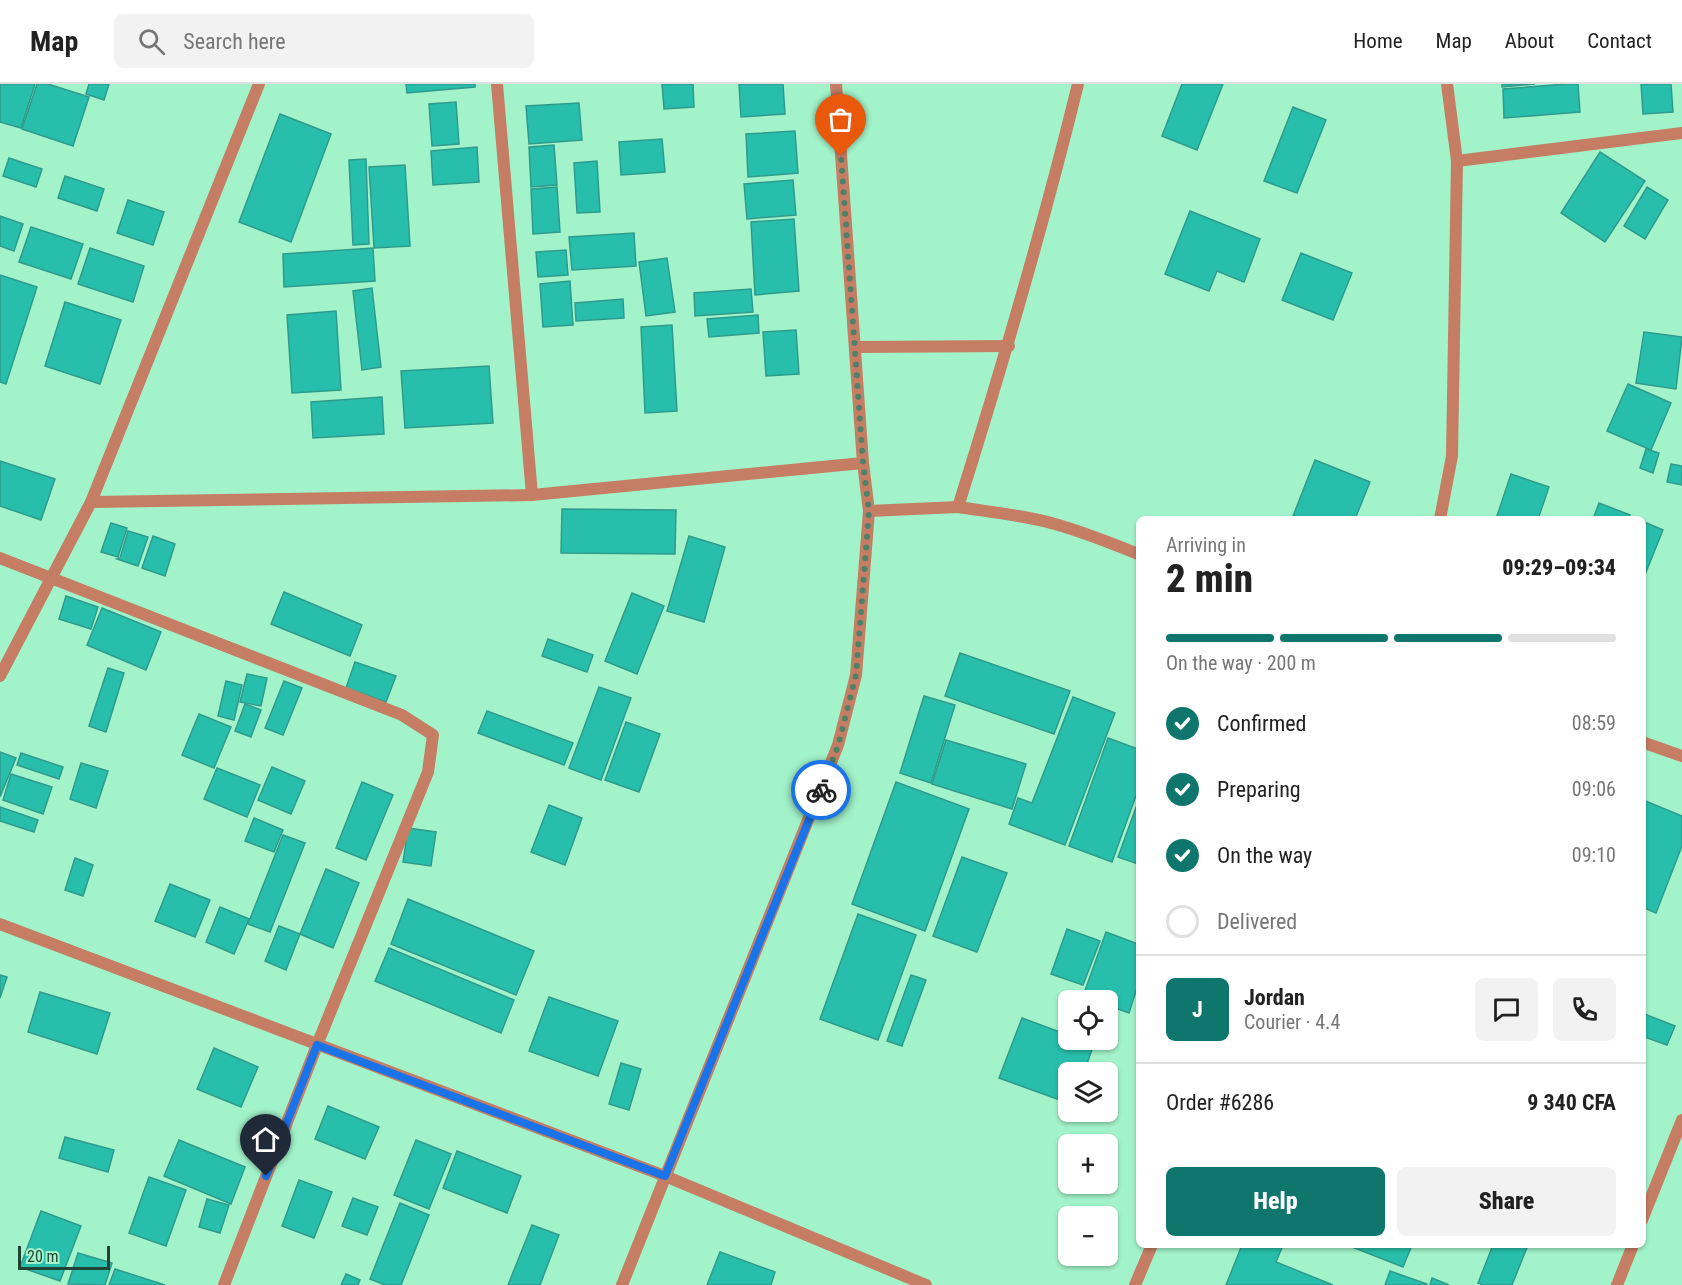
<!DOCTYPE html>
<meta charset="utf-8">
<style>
body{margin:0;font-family:"Roboto Condensed",sans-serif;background:#f2f2f2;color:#222;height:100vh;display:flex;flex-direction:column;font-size:22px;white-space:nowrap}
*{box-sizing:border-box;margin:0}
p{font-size:20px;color:#767676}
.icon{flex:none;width:33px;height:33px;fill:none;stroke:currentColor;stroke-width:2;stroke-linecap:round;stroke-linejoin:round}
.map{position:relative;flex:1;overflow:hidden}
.panel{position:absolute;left:1136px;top:432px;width:510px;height:732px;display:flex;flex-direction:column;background:#fff;border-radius:9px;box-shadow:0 2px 4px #0004}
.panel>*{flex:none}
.fabs{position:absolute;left:1058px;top:906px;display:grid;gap:12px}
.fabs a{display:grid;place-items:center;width:60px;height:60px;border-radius:9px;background:#fff;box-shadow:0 2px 4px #0004;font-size:30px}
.scale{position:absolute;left:18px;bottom:15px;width:92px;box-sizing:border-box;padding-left:6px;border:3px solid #214333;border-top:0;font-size:16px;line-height:21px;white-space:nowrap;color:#214333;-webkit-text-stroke:4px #a2f3ca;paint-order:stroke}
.pin{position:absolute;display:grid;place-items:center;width:51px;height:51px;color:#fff;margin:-62px -26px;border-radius:50% 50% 50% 0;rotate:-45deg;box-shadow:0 0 6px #0007}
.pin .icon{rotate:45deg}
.courier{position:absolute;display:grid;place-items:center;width:60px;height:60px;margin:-30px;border:4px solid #1a73e8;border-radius:50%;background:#fff;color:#222;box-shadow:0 2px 8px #0007}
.headline em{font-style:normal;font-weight:800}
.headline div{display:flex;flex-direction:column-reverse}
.headline{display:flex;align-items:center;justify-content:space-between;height:102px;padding:0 30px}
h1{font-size:39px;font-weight:800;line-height:45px}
.bar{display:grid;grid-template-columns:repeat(4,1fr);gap:9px 6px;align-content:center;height:72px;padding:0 30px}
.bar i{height:8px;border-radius:4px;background:#e0e0e0}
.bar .active{background:#0f766e}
.bar p{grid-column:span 4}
.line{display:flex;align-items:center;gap:15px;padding:0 30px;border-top:2px solid #e0e0e0}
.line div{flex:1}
.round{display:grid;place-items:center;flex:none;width:63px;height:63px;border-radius:9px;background:#f2f2f2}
ol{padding:0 30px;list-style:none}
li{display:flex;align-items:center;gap:18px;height:66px}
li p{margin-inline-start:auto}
li .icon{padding:6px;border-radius:50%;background:#0f766e;color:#fff;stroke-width:4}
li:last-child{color:#767676}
li i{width:33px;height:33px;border:3px solid #e0e0e0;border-radius:50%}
.primary-button{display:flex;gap:12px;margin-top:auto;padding:12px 30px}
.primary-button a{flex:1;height:69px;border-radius:9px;background:#0f766e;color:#fff;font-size:24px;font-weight:800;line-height:69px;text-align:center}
.primary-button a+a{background:#f2f2f2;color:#222}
header{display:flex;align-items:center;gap:36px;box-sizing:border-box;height:84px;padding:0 30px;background:#fff;border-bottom:2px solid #e0e0e0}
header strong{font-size:28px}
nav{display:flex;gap:33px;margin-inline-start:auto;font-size:21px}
.search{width:420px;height:54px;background:#f2f2f2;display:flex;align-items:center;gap:15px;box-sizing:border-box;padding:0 21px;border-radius:9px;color:#767676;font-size:22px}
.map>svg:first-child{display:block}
.building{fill:#27bfab;stroke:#2f9b8c;stroke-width:1.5}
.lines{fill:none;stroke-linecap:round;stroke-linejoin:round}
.minor{stroke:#c57e64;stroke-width:12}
.tertiary{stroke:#c57e64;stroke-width:12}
.done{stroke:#4e8168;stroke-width:6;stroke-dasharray:0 10.8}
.route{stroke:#1a73e8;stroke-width:8}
</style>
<header>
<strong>Map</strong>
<div class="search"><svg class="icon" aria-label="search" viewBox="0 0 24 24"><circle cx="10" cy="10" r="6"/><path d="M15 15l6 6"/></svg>Search here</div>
<nav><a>Home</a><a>Map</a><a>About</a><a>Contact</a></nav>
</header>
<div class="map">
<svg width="1682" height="1201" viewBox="0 0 1682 1201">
<rect width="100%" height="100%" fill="#a2f3ca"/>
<g class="building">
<path d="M0,0H35L21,44L0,38Z"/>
<path d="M37,0H48L89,13L73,62L22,45Z"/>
<path d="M89,0H109L104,16L86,10Z"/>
<path d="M406,0H475V3L407,9Z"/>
<path d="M662,0H693L694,23L664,25Z"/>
<path d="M739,0H783L785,30L741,33Z"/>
<path d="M1182,0H1223L1197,66L1162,52Z"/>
<path d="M1502,0H1535L1502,3Z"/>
<path d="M1566,0H1578L1580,28L1504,34L1503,5Z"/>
<path d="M1641,0H1671L1673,28L1643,30Z"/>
<path d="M456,18L459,60L432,62L429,20Z"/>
<path d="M579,19L582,56L529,60L526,22Z"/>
<path d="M1293,23L1326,36L1297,109L1264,97Z"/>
<path d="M280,30L331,50L291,158L239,138Z"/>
<path d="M795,47L798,89L748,93L746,50Z"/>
<path d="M662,55L665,88L621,91L619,58Z"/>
<path d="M554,61L557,101L531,103L529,63Z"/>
<path d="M477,63L479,98L433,101L431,67Z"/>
<path d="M1600,68L1645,97L1605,158L1561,129Z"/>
<path d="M9,74L42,85L36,103L3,92Z"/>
<path d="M366,75L369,160L353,161L349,76Z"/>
<path d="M597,77L600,128L577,129L574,79Z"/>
<path d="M405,81L410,162L374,164L369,83Z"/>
<path d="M65,92L104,105L97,127L58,114Z"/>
<path d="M793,96L796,131L747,135L744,100Z"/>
<path d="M557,103L560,148L533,150L531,105Z"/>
<path d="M1647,103L1668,116L1645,155L1624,142Z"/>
<path d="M128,116L164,128L153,161L117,149Z"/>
<path d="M1190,127L1260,155L1244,198L1217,187L1209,207L1165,190Z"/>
<path d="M0,132L23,140L14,167L0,162Z"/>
<path d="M794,135L799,207L755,211L751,138Z"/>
<path d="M31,143L83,160L71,195L19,178Z"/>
<path d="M634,149L636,182L572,186L569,153Z"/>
<path d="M90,164L144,182L133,218L78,200Z"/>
<path d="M373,164L375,197L284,203L283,170Z"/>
<path d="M566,166L568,191L538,193L536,168Z"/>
<path d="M1301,169L1352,189L1333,236L1282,216Z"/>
<path d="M667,174L675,228L646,232L639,178Z"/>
<path d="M0,191L37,203L6,300L0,298Z"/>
<path d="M570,197L573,241L543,243L540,200Z"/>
<path d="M372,204L381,283L362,286L353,207Z"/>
<path d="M751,205L753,228L695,232L694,209Z"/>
<path d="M623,215L624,234L576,237L575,219Z"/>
<path d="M65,218L121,236L100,300L45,282Z"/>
<path d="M336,227L341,306L292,309L287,231Z"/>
<path d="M758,231L759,249L709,253L707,235Z"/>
<path d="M672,241L677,327L645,329L641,243Z"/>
<path d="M796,246L799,290L766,292L763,248Z"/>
<path d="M1644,248L1682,253L1676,305L1636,299Z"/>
<path d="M489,282L493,339L405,344L401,287Z"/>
<path d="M1628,300L1671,319L1651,366L1607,347Z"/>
<path d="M382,313L384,350L313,354L311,318Z"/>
<path d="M1646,365L1659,369L1653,389L1640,384Z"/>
<path d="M1315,376L1370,398L1355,435H1300L1293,432Z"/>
<path d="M0,377L55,395L41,436L0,422Z"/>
<path d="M1671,380L1682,382V401L1667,398Z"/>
<path d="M1511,390L1549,403L1538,435H1496Z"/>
<path d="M1599,419L1630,431L1628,435H1593Z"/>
<path d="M562,425L676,426L675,470L561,469Z"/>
<path d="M1642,437L1663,446L1642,498Z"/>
<path d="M111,439L127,444L118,473L101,468Z"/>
<path d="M128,447L148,453L138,482L117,475L120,474Z"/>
<path d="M153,452L175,460L165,492L142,484Z"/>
<path d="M689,452L725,463L704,538L667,527Z"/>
<path d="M284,508L362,541L350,572L271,540Z"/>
<path d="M632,509L664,522L637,590L605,577Z"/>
<path d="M66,512L98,523L91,545L59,535Z"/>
<path d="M102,524L161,548L146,586L87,561Z"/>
<path d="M548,555L593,571L587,588L542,572Z"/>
<path d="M960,569L1070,607L1054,650L945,612Z"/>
<path d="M355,578L396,592L386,618L346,604Z"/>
<path d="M108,584L124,589L106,648L89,642Z"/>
<path d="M247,590L267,594L261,622L240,618Z"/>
<path d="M226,597L242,601L234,636L218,632Z"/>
<path d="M284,597L302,604L283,651L265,644Z"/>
<path d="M599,603L631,614L601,696L569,684Z"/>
<path d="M924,612L955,621L931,699L900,689Z"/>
<path d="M1073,613L1115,629L1065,761L1009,740L1018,714L1032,719Z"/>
<path d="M245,620L261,626L251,653L235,647Z"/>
<path d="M487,627L573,659L564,681L478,649Z"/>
<path d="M199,630L231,643L214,684L182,671Z"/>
<path d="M626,638L660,650L639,708L605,696Z"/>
<path d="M1108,654L1138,665V706L1112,778L1069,762Z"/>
<path d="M946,656L1026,680L1012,725L932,700Z"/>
<path d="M0,668L16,674L0,713Z"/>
<path d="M21,669L63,683L59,695L17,681Z"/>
<path d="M81,679L108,687L96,724L70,715Z"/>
<path d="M272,683L305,697L291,730L258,716Z"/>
<path d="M217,684L260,701L247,733L204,715Z"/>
<path d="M11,690L52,703L43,730L3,716Z"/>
<path d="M362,698L393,711L366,776L336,764Z"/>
<path d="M896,698L969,725L925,847L852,820Z"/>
<path d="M1643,716L1682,732V762L1656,829L1642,823Z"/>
<path d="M1138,718V780L1118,773Z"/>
<path d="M549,721L582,734L565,781L531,768Z"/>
<path d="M0,723L38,736L34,748L0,737Z"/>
<path d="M254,734L283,746L274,768L245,757Z"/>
<path d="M408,744L436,748L431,782L403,778Z"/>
<path d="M283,751L305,759L270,848L248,840Z"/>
<path d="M962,773L1007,789L977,868L933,852Z"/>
<path d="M75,774L93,781L83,812L65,806Z"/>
<path d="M326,785L359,799L333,864L300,850Z"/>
<path d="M170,800L210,816L195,853L155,837Z"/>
<path d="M408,815L534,867L516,911L391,860Z"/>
<path d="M220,823L249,835L234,870L206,858Z"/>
<path d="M858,830L916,851L878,956L820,935Z"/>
<path d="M279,842L300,850L286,886L265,877Z"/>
<path d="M1067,845L1100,857L1083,901L1051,890Z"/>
<path d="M1106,848L1138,860V901L1129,929L1107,921V916H1094L1083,912Z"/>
<path d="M389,864L514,916L501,949L375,897Z"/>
<path d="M0,891L7,893L0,914Z"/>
<path d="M911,891L926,896L902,962L887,957Z"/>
<path d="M40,908L110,929L97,970L28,948Z"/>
<path d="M549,913L618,937L598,992L529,967Z"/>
<path d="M1642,929L1675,942L1667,961L1642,952Z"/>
<path d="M1022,934L1068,951V956H1081L1094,960L1084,988H1068V1019L999,994Z"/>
<path d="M214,964L258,983L241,1023L197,1005Z"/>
<path d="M621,979L641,985L629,1026L609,1020Z"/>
<path d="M328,1022L379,1043L365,1075L315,1055Z"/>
<path d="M65,1053L114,1066L108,1088L59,1074Z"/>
<path d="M179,1056L245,1083L231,1120L164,1092Z"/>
<path d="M416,1056L451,1070L429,1125L394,1111Z"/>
<path d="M457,1067L521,1092L507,1129L443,1104Z"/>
<path d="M149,1093L186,1106L166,1162L129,1149Z"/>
<path d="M299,1096L332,1108L314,1154L282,1142Z"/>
<path d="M353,1114L378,1123L367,1151L342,1142Z"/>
<path d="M207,1115L229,1121L220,1149L199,1143Z"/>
<path d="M400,1119L429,1131L401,1201H385L370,1195Z"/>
<path d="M41,1127L81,1142L60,1197L20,1183Z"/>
<path d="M532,1141L559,1151L540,1201H508Z"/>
<path d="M1242,1161H1283L1276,1178L1333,1201H1226Z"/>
<path d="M1347,1161H1412L1403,1183Z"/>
<path d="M1493,1161H1528L1512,1201H1483L1478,1199Z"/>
<path d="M720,1168L775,1188L771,1201H707Z"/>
<path d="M78,1169L112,1179L105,1201L68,1200Z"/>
<path d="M115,1185L165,1201H109Z"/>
<path d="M1390,1187L1427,1200L1426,1201H1385Z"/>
<path d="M346,1190L360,1196L358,1201H341Z"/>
<path d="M1432,1194L1449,1201H1430Z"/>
</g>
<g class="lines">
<g class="minor">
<path d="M497,0L532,411"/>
<path d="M1457,77L1682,49"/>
<path d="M855,263L1009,262"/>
<path d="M91,418L532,411L863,379"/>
<path d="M958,423C990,428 1023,431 1055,440C1083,448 1111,459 1138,470"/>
<path d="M869,427L958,423C1002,283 1043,143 1078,0"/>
<path d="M1440,435L1452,372L1457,77L1447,0"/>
<path d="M0,474L402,631L433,651L428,688L317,961L224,1201"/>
<path d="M0,592L91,418L259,0"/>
<path d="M1642,658L1682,672"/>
<path d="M0,840L665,1092L926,1201"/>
<path d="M1642,1136L1682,1036"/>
<path d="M1135,1201L1152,1161"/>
<path d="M1617,1201L1633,1161"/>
</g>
<path class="tertiary" d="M622,1201L838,661L856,591L869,427L863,379L836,0"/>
</g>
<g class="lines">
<path class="done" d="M821,706L838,662L856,591L869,427L863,379L841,72"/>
<path class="route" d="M266,1092L317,961L665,1092L821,706"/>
</g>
</svg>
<div class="fabs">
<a><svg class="icon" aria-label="locate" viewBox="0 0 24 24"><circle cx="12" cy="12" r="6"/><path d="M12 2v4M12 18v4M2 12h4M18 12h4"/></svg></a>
<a><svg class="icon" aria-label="layers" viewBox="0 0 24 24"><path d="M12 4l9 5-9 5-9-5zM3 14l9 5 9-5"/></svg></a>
<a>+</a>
<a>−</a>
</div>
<div class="scale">20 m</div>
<div class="pin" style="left:841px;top:72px;background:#ea580c"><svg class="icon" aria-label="bag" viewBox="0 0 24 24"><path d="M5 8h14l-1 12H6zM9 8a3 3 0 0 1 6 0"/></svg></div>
<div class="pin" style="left:266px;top:1092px;background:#1f2937"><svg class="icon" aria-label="home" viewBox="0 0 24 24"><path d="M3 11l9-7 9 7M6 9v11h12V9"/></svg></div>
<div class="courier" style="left:821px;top:706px"><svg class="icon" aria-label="bike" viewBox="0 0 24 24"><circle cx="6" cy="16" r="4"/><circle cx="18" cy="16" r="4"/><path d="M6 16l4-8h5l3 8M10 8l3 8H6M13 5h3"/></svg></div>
<section class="panel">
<div class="headline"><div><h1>2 min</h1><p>Arriving in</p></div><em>09:29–09:34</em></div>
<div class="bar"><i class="active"></i><i class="active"></i><i class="active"></i><i></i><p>On the way · 200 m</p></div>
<ol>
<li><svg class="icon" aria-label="check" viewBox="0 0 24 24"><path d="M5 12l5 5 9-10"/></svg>Confirmed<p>08:59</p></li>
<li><svg class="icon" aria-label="check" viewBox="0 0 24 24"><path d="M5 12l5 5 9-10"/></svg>Preparing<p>09:06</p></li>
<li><svg class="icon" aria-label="check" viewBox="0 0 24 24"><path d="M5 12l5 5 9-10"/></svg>On the way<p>09:10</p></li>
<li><i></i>Delivered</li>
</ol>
<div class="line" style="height:108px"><b class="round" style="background:#0f766e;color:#fff">J</b><div><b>Jordan</b><p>Courier · 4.4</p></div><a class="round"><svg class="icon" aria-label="chat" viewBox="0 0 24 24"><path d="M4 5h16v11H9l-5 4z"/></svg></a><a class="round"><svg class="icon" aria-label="phone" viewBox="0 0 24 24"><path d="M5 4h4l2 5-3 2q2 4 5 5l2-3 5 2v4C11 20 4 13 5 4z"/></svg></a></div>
<div class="line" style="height:78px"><div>Order #6286</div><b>9 340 CFA</b></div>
<div class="primary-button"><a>Help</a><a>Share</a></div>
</section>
</div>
